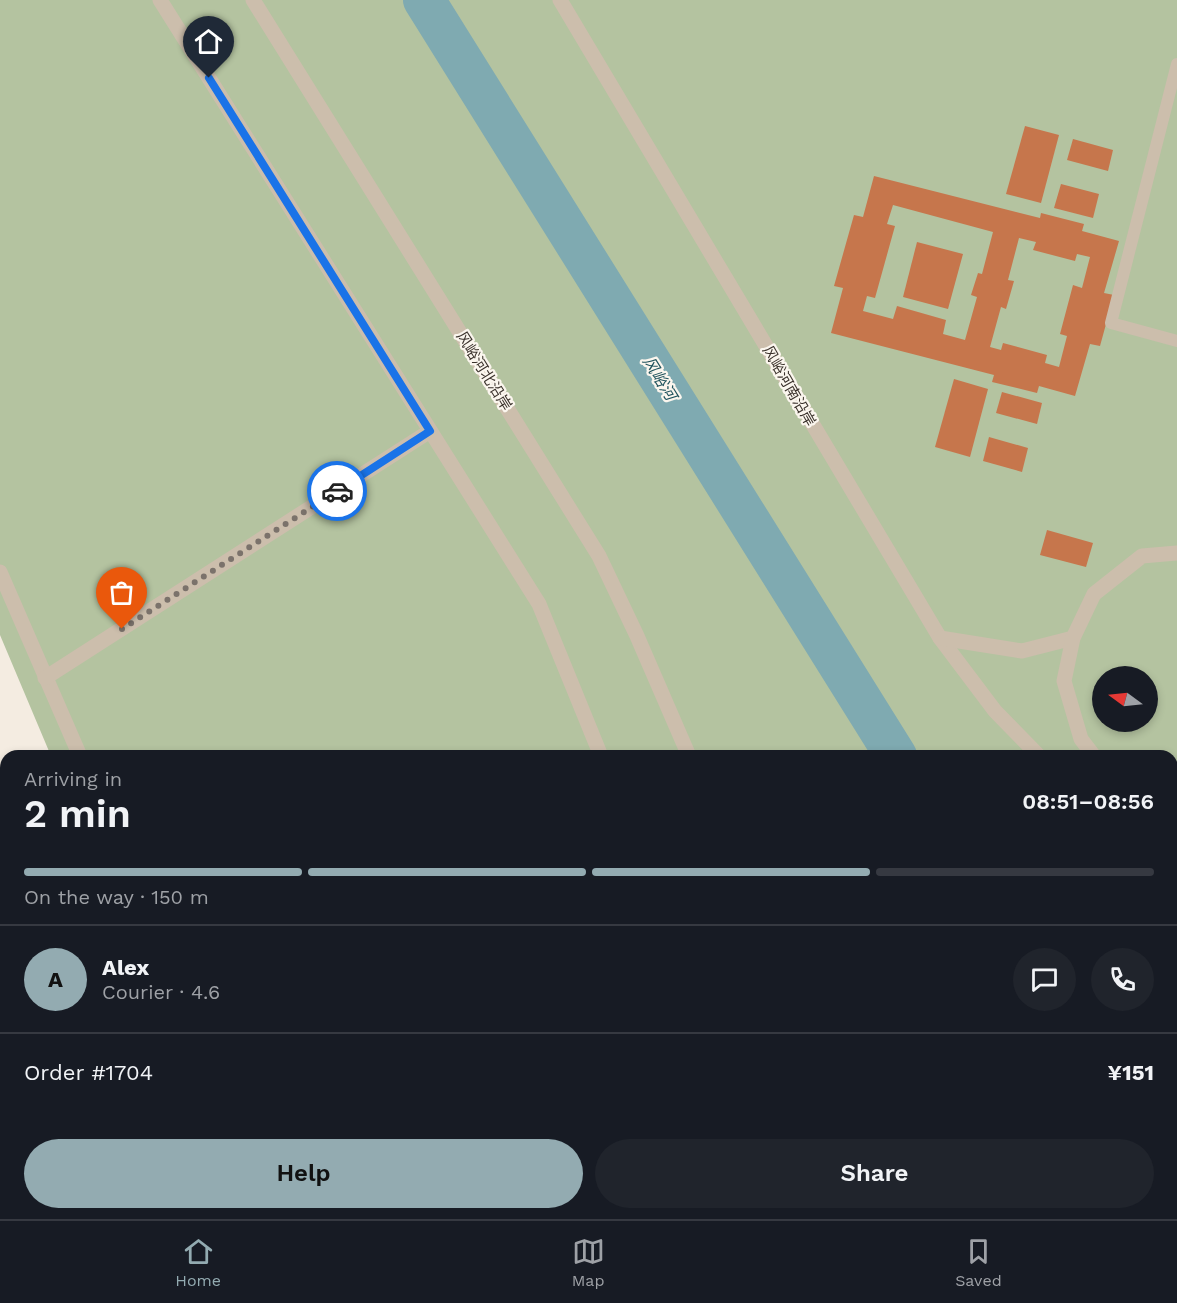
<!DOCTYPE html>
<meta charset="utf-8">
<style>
body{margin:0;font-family:"Work Sans","Noto Sans SC",sans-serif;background:#20242c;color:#f1f3f6;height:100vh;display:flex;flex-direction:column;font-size:22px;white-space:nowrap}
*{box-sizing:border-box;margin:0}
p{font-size:20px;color:#9ea1a6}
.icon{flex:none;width:33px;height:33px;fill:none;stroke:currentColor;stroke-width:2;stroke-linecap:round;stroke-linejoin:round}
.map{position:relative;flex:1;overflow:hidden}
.sheet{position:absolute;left:0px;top:750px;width:1178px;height:470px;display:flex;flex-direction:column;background:#171b24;border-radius:18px 18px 0 0;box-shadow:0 3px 9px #0003}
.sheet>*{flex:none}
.needle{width:39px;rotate:285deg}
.buttons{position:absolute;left:1092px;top:666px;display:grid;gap:12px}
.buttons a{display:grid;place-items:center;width:66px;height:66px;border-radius:50%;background:#171b24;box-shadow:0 3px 9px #0003;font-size:30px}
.pin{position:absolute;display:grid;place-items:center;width:51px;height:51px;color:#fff;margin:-62px -26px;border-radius:50% 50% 50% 0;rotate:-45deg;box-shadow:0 0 6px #0007}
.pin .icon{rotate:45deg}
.courier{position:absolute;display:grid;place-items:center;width:60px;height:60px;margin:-30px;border:4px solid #1a73e8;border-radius:50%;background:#fff;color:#222;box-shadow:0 2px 8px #0007}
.overview em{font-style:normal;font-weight:600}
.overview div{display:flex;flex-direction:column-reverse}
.overview{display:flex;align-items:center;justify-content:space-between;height:102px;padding:0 24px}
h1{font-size:39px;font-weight:600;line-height:45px}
.bar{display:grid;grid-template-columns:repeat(4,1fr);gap:9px 6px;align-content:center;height:72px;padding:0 24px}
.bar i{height:8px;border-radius:4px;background:#363941}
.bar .on{background:#93abb1}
.bar p{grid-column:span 4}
.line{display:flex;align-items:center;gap:15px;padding:0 24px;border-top:2px solid #363941}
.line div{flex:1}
.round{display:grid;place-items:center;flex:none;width:63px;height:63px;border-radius:32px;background:#20242c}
.button{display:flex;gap:12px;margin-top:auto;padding:12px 24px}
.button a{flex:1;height:69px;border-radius:36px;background:#93abb1;color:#111;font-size:24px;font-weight:600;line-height:69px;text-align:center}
.button a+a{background:#20242c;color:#f1f3f6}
.tab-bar{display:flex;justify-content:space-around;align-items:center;height:84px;border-top:2px solid #363941;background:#171b24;font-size:16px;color:#9ea1a6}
.tab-bar a{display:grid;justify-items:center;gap:3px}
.tab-bar .on{color:#93abb1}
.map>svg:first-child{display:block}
.green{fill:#b4c3a0;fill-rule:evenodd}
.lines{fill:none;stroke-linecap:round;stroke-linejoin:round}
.river{stroke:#7faab1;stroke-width:42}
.building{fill:#c6764c;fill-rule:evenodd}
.tertiary-tunnel{stroke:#cfc7bd;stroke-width:15;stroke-dasharray:15 8;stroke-linecap:butt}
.service{stroke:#ccbeac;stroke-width:12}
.minor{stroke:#ccbeac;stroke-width:15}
.tertiary{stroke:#ccbeac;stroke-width:15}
.done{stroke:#7b726b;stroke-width:6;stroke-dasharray:0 10.8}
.route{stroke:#1a73e8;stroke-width:8}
.labels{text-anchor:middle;stroke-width:4.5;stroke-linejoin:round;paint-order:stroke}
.street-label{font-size:15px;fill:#3a312b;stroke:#fbf6ee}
.water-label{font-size:16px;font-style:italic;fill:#20535d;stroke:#fbf6ee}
</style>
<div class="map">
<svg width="1177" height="1219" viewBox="0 0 1177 1219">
<rect width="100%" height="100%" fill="#f4ece1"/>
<path class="green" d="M0,0H1177V1219H0V1103L6,1106V1214H1172V756H51L0,635ZM1102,676H1148V722H1102Z"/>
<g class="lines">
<g class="river">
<path d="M424,0L896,756"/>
<path d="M1087,1214L1088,1219"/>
</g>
</g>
<g class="building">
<path d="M1025,126L1059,135L1041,203L1006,194Z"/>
<path d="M1073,139L1113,150L1108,171L1067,160Z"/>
<path d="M874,176L1040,218L1041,213L1084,224L1082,231L1119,241L1104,293L1114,295L1100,346L1090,344L1075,396L1039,386L1037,393L992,382L994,375L831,333L843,288L834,286L854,215L863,217ZM893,205L993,232L982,274L978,273L971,295L977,297L965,340L943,334L946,320L897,306L893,319L863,311L867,296L875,298L895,226L887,224ZM1019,238L1036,242L1033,250L1075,261L1077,254L1090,257L1082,288L1073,285L1060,334L1067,336L1059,367L1045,363L1047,355L1003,343L1001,350L990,347L1001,307L1006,309L1014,281L1008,280Z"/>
<path d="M1061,184L1099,194L1093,218L1054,208Z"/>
<path d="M917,242L963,254L948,309L903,297Z"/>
<path d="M954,379L988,389L970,457L935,447Z"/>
<path d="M1002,392L1042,403L1037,424L996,413Z"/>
<path d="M989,437L1028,448L1022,472L983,461Z"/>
<path d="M1047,530L1093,543L1086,567L1040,555Z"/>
</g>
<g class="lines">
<g class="tertiary-tunnel">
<path d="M1172,827L1177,830"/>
<path d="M1172,870L1177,874"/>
</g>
<path class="service" d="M1177,64L1111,323L1177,341"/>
<g class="minor">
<path d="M160,0L539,604L601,756"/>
<path d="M0,572L80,756"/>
<path d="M45,678L430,431"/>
<path d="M0,1213L15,1219"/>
<path d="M274,1214L283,1219"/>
<path d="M476,1214L477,1219"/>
<path d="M818,1214V1219"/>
<path d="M583,1219L589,1214"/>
</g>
<g class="tertiary">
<path d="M253,0L599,556L637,636L689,756"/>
<path d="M560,0L940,638L995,711L1039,756"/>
<path d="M940,638L1022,651L1073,638"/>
<path d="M1094,756L1081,739L1064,681L1073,638L1094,594L1142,556L1177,553"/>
<path d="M1172,911L1177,908"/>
</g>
</g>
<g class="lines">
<path class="done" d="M122,629L337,491"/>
<path class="route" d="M209,78L430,431L337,491"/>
</g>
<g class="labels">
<g class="street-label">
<text transform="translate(484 371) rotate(58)" y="5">风峪河北沿岸</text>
<text transform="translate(789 386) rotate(60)" y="5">风峪河南沿岸</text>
</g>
<g class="water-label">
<text transform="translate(660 378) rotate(58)" y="6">风峪河</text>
</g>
</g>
</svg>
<div class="buttons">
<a><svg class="needle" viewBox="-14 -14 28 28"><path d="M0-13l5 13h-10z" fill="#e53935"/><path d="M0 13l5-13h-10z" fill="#9ea1a6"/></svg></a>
</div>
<div class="pin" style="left:122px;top:629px;background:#ea580c"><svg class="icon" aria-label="bag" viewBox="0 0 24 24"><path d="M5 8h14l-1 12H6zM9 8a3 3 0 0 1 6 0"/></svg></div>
<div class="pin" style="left:209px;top:78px;background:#1f2937"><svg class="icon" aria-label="home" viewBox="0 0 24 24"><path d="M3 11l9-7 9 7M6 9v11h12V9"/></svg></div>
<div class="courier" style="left:337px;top:491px"><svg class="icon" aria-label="car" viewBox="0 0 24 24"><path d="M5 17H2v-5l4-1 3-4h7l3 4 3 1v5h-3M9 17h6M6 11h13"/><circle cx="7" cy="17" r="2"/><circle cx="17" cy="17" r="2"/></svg></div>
<section class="sheet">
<div class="overview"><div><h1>2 min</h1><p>Arriving in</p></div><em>08:51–08:56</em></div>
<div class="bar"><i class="on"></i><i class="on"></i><i class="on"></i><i></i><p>On the way · 150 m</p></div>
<div class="line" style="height:108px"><b class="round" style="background:#93abb1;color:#111">A</b><div><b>Alex</b><p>Courier · 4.6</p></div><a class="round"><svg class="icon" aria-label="chat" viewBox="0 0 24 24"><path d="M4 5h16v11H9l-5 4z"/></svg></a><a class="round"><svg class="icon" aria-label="phone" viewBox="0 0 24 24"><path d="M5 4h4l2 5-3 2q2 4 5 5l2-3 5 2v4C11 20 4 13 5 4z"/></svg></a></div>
<div class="line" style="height:78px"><div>Order #1704</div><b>¥151</b></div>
<div class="button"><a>Help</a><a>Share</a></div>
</section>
</div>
<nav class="tab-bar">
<a class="on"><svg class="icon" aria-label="home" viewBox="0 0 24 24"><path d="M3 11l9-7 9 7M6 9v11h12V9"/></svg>Home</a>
<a><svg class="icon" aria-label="map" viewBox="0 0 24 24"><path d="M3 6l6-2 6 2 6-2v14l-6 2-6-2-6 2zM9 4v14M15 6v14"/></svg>Map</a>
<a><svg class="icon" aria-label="saved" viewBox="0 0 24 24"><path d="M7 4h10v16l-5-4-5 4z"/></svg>Saved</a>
</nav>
